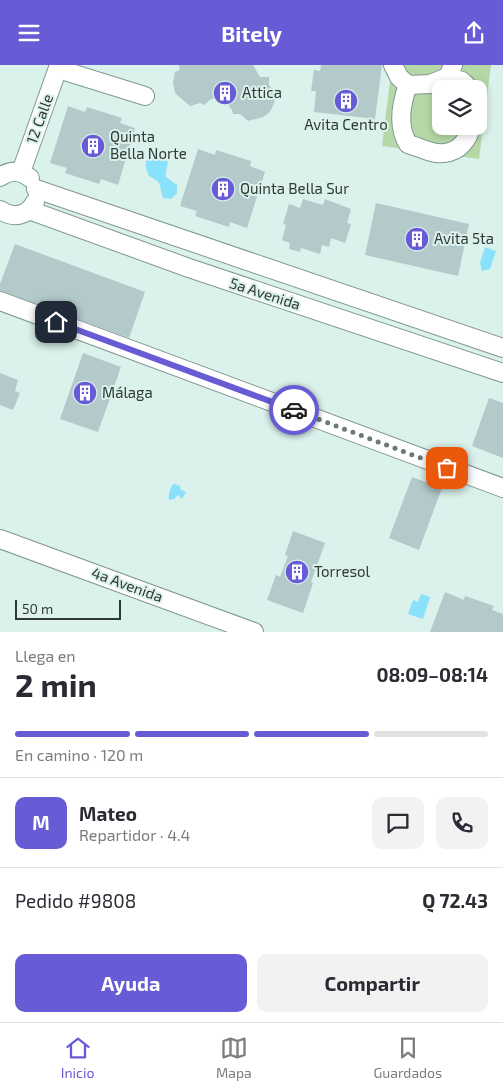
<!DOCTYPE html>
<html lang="es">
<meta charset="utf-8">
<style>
body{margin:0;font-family:"Exo 2",sans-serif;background:#f2f2f3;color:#2b2b33;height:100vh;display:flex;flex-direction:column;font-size:19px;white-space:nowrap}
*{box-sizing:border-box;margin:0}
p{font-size:16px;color:#7c7c81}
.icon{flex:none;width:28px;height:28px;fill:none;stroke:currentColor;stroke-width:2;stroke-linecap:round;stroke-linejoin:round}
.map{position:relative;height:567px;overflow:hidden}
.side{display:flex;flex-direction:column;background:#fff;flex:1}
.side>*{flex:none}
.tools{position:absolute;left:432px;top:15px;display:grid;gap:10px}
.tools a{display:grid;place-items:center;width:55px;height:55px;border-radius:10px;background:#fff;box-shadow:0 2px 8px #0003;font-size:25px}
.scale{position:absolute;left:15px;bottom:12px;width:106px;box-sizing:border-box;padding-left:5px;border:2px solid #313937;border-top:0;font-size:14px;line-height:18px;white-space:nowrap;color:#313937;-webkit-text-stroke:4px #dbf1eb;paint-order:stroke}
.pin{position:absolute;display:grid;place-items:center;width:42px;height:42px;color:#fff;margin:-21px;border-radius:10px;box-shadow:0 2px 8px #0006}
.courier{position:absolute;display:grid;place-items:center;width:50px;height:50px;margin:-25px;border:4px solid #685cd6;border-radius:50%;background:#fff;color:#222;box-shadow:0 1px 6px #0007}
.head em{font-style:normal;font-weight:700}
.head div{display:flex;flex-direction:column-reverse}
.head{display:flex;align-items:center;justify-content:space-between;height:85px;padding:0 15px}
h1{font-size:32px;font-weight:700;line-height:38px}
.bar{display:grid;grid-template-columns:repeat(4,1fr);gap:8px 5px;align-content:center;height:60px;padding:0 15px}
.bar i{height:6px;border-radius:4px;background:#e1e1e2}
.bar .current{background:#685cd6}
.bar p{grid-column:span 4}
.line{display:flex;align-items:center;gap:12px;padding:0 15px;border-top:1px solid #e1e1e2}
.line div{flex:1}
.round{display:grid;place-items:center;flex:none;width:52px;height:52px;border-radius:10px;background:#f2f2f3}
.action{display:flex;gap:10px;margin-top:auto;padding:10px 15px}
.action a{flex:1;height:58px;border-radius:10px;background:#685cd6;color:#fff;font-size:20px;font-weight:700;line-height:58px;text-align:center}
.action a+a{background:#f2f2f3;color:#2b2b33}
header{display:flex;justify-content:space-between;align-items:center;height:65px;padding:0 15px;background:#685cd6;color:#fff;font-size:22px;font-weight:700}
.menu{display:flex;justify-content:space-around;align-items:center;height:70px;border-top:1px solid #e1e1e2;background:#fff;font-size:14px;color:#7c7c81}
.menu a{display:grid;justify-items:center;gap:2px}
.menu .current{color:#685cd6}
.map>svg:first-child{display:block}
.green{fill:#b5d8a6;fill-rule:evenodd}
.water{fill:#89e1fc}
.building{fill:#b3c9ca}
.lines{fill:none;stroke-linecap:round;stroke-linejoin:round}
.minor-casing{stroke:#829791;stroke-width:20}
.minor{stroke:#fff;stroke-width:18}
.done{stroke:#6c7976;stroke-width:5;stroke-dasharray:0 9}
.route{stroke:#685cd6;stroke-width:6}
.labels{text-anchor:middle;stroke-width:4;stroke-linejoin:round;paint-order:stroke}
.poi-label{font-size:15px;fill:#313937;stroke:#dbf1eb;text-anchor:start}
.street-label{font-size:15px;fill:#313937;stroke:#dbf1eb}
</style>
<header><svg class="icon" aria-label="menu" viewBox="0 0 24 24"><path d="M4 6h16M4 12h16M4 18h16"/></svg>Bitely<svg class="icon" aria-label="share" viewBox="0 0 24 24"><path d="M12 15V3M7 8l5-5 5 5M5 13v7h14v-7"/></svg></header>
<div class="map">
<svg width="503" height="567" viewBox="0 0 503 567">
<rect width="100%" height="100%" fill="#dbf1eb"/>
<path class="green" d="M392,0H491L479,94L382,81ZM441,24H479V61H441Z"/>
<g class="water">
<path d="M161,89C173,95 165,102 166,112L177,120V128L171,134L163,133C158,119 164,119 149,111C146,104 144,99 148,93Z"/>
<path d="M485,182L496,186L490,204L482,206L480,198Z"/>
<path d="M174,419L180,421L181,426L183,425L186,427L182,434L178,430L174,434L169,435C168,431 170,421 174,419Z"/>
<path d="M421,529L430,532L423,554L408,549L413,535L418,537Z"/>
</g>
<g class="building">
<path d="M179,0H253L260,12H269V20L276,29L274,38L270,47L263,52L248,56L240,49H233L232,45L223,33L211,34L204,40L200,38L190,41L175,28L173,18L175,7L180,5Z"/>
<path d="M321,0H382L375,54L314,47L316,26H311L314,5L320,6Z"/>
<path d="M68,41L85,47L87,42L122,53L120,58L135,63L118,120L101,114L99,119L65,108L67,103L50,98Z"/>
<path d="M198,84L215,90L216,85L251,96L250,101L265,107L247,163L230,157L229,162L195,151L197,146L180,141Z"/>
<path d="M303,134L323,140L325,134L351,144L347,158L351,159L345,178L331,173L329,182L322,180L320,189L301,183L300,187L289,184L290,178L282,175L286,160L283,159L289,139L300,143Z"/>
<path d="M376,138L469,159L458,211L365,190Z"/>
<path d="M15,179L145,227L129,273L0,226V219Z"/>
<path d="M83,288L121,302L98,367L60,354Z"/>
<path d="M0,308L18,315L15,326L20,328L13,345L0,340Z"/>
<path d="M489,333L503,338V393L472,381Z"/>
<path d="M412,412L442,423L419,485L389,473Z"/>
<path d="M293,466L325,478L311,517L313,518L303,548L267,535L276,510L280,512L288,491L285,490Z"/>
<path d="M445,527L464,535L465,531L494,541L492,545L503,549V567H430Z"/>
</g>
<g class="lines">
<g class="minor-casing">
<g id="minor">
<path d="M393,0L399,12L408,20L430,19L448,12L453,0"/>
<path d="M58,4L145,31"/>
<path d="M448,12L462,16L470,24"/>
<path d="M408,20C401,39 397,61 408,79C419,82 433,90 444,88C459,87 469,74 471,61"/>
<path d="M21,107L59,0"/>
<path d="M0,112C10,105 20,105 30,113"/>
<path d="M36,124L503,283"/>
<path d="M0,145C13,154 28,151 35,137"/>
<path d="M29,145L189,203L503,308"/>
<path d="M0,236L503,423"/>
<path d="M0,474L254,567"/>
</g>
</g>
<use href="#minor" class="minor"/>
</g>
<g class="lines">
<path class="done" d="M294,345L447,403"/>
<path class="route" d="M56,257L294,345"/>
</g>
<defs>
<g id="building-disc" transform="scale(1.25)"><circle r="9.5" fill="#685cd6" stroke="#dbf1eb"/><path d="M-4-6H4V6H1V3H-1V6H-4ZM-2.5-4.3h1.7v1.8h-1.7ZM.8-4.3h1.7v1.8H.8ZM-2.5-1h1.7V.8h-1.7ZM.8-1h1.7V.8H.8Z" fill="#fff"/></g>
</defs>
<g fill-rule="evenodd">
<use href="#building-disc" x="225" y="28"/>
<use href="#building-disc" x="346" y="36"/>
<use href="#building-disc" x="93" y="81"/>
<use href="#building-disc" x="223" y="124"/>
<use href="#building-disc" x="417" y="174"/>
<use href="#building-disc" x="85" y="328"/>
<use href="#building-disc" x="297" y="507"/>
</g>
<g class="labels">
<g class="poi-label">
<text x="242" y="33">Attica</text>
<text x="346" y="65" text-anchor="middle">Avita Centro</text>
<text x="110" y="77">Quinta<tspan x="110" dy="17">Bella Norte</tspan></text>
<text x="240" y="129">Quinta Bella Sur</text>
<text x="434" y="179">Avita 5ta</text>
<text x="102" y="333">Málaga</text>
<text x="314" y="512">Torresol</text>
</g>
<g class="street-label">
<text transform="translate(40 54) rotate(-70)" y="5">12 Calle</text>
<text transform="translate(265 229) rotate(18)" y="5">5a Avenida</text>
<text transform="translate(127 520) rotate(20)" y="5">4a Avenida</text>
</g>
</g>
</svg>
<div class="tools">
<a><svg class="icon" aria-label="layers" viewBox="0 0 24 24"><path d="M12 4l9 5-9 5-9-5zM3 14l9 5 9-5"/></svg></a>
</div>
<div class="scale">50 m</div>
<div class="pin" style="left:447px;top:403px;background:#ea580c"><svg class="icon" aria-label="bag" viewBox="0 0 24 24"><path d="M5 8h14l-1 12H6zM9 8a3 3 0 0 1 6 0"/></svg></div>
<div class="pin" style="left:56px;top:257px;background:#1f2937"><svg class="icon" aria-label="home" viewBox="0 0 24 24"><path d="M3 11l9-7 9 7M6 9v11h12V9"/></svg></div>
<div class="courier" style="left:294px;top:345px"><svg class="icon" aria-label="car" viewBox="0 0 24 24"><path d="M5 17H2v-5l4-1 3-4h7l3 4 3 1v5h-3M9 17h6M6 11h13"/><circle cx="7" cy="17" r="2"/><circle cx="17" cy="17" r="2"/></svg></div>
</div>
<section class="side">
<div class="head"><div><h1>2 min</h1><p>Llega en</p></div><em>08:09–08:14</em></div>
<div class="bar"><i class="current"></i><i class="current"></i><i class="current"></i><i></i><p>En camino · 120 m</p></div>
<div class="line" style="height:90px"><b class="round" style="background:#685cd6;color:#fff">M</b><div><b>Mateo</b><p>Repartidor · 4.4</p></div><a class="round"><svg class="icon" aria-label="chat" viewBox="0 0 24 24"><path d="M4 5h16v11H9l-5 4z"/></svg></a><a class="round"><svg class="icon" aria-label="phone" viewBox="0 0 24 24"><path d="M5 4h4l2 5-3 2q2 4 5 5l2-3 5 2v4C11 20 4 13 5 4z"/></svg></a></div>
<div class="line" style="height:65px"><div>Pedido #9808</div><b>Q 72.43</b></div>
<div class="action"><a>Ayuda</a><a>Compartir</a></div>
</section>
<nav class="menu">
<a class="current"><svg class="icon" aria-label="home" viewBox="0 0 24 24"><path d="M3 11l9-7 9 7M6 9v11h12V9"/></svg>Inicio</a>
<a><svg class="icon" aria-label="map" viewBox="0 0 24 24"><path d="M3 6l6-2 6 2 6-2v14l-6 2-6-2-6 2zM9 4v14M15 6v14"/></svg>Mapa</a>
<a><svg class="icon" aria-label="saved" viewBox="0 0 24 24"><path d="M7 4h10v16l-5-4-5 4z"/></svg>Guardados</a>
</nav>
